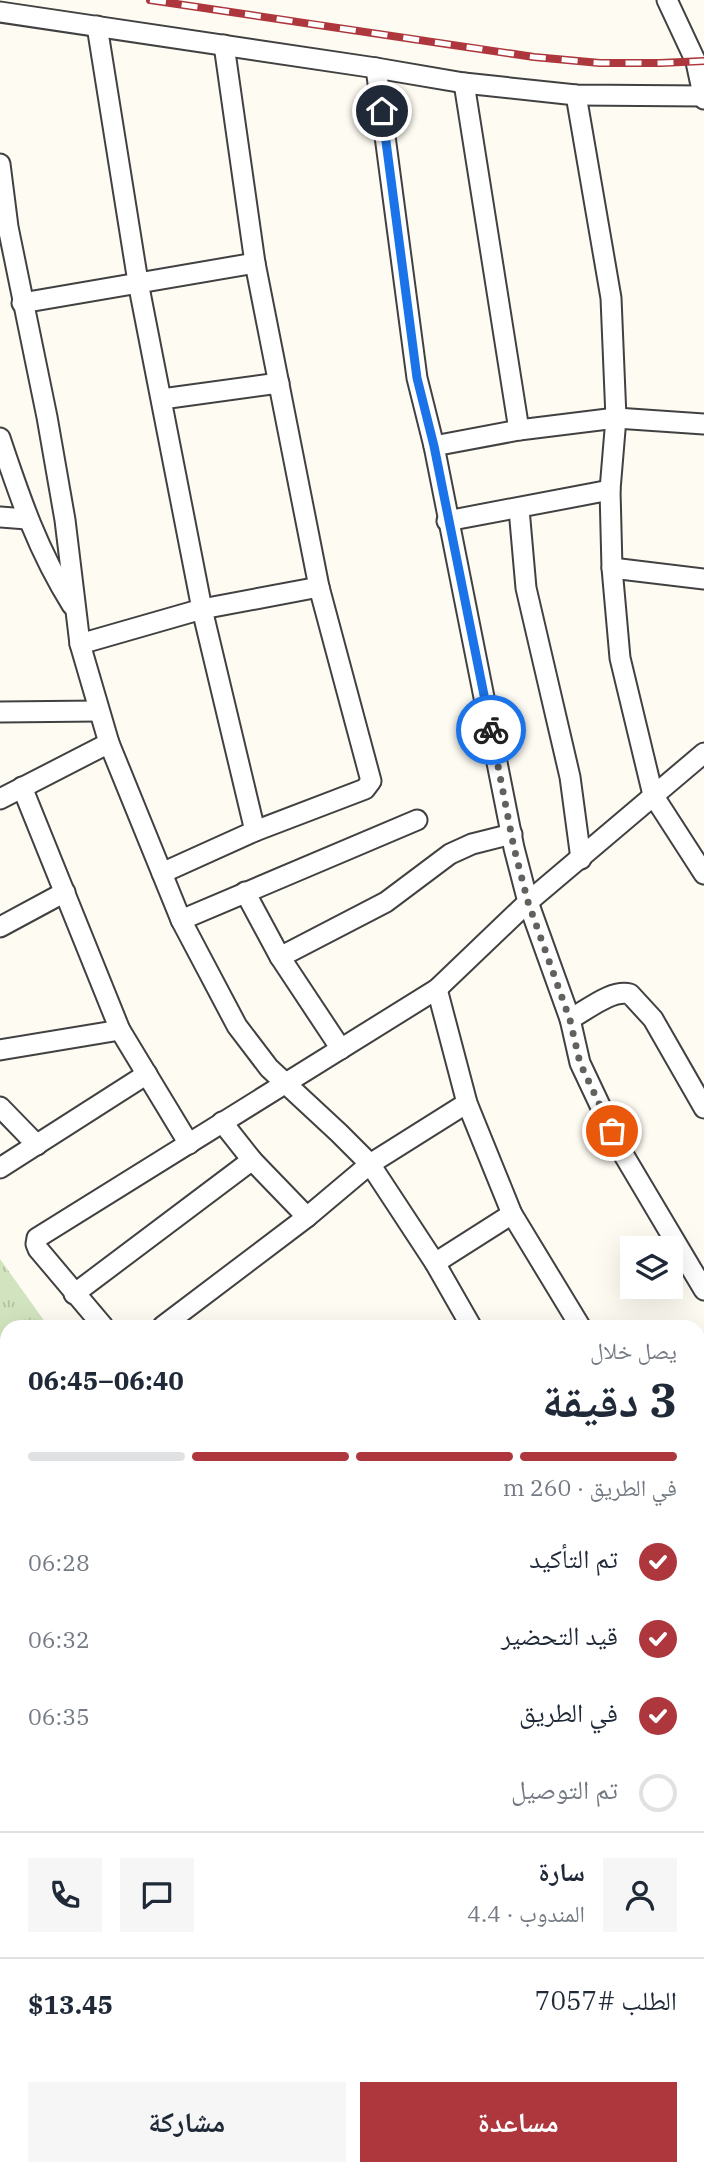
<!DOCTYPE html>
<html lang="ar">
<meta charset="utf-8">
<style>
body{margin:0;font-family:"IBM Plex Serif","Noto Naskh Arabic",serif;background:#f6f6f7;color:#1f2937;direction:rtl;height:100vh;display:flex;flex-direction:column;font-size:26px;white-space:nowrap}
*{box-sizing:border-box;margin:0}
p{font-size:23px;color:#747a83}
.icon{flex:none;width:38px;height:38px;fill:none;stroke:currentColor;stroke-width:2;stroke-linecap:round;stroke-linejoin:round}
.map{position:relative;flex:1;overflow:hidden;direction:ltr}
.side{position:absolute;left:0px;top:1320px;width:705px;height:856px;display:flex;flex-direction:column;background:#fff;border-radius:21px 21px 0 0;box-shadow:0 7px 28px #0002;direction:rtl}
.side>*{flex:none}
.fabs{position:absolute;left:620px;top:1236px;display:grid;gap:14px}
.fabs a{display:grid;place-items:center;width:63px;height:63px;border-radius:0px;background:#fff;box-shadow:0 7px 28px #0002;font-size:35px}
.pin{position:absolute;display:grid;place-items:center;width:60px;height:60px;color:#fff;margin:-30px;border:4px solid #fff;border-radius:50%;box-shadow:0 2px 7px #0007}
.courier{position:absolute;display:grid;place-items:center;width:70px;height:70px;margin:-35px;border:5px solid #1a73e8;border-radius:50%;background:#fff;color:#222;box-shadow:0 2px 9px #0007}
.head em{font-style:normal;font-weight:700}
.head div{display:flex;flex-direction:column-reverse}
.head{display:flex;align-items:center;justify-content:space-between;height:119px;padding:0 28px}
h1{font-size:46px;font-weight:700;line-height:52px}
.bar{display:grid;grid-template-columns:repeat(4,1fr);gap:10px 7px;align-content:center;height:84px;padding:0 28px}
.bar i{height:9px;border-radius:5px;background:#e0e1e3}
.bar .active{background:#ad373d}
.bar p{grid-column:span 4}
.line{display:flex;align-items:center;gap:18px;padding:0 28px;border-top:2px solid #e0e1e3}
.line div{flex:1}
.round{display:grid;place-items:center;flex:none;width:74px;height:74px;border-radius:0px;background:#f6f6f7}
ol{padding:0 28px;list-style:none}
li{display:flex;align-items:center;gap:21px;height:77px}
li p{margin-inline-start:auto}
li .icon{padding:7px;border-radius:50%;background:#ad373d;color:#fff;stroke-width:4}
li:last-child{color:#747a83}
li i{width:38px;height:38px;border:4px solid #e0e1e3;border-radius:50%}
.primary-button{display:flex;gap:14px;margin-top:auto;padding:14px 28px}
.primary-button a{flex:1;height:80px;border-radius:0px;background:#ad373d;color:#fff;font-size:28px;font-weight:700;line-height:80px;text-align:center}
.primary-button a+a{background:#f6f6f7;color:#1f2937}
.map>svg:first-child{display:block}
.grass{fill:url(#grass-tufts)}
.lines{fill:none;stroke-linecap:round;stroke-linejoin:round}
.minor-casing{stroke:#414141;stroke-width:23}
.major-casing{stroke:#1f1f1f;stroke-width:28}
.minor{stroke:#fff;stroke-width:19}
.major{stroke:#e7cd77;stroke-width:24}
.rail-casing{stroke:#ad373d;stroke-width:8}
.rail{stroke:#fff;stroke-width:5;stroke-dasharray:16;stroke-linecap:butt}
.done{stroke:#62615e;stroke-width:7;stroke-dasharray:0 12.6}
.route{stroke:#1a73e8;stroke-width:9}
</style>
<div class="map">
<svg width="704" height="2175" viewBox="0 0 704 2175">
<defs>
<pattern id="grass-tufts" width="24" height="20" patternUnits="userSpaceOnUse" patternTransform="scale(1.75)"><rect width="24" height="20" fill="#d2e4bf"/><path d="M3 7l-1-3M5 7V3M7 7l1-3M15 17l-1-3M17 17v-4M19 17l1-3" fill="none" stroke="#b3c2a3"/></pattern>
</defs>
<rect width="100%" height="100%" fill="#fdfbf2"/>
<g class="grass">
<path d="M0,1259L48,1326H7V1438L0,1443Z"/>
<path d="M704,1928V2175H577L571,2168H698V1935Z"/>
</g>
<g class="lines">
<g class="minor-casing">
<g id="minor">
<path d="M667,0L696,62L704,99"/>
<path d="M0,12L376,68L464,83L576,95L704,96"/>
<path d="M97,26L138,282L202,609L255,831"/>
<path d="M376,68L417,378L434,446L514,848L528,902L570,1019L580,1063L622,1152L704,1290"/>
<path d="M464,83L519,430"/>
<path d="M576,95L611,298L616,418L610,490L612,568L620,658L653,795L704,874"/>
<path d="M0,164L8,227L47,417L65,520L80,644L109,743L181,920L237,1026L269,1068L339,1133L370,1164L435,1263L471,1326"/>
<path d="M22,303L255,263"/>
<path d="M162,399L279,383"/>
<path d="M0,438C20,498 38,551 72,605"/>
<path d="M434,446L519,430L616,418L704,424"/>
<path d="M519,509L526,588L570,777L581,859"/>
<path d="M0,517L27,519"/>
<path d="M447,521L610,490"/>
<path d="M612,568L704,579"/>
<path d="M80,644L202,609L319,587"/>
<path d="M0,712L99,711"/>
<path d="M22,787L120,1030L189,1144"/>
<path d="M0,799L109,743"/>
<path d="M162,873L255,831L365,789L371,781L319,587L255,263L224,45"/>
<path d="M245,892L280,957L341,1049"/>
<path d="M181,920L417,820"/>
<path d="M0,927L65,892"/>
<path d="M280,957L386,902L450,854L472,844L512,834"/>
<path d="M437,989L467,1103L512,1214L580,1326"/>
<path d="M570,1019C586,1011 611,989 630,994L653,1019L704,1108"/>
<path d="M0,1050L120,1030"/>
<path d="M0,1107L37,1145"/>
<path d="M222,1122L252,1160L307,1217"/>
<path d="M0,1168L147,1074"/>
<path d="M435,1263L512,1214"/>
<path d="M74,1294L252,1160"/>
<path d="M103,1326L38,1249L36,1244L37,1238L437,989L528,902L704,753"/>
<path d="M163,1326L307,1217L370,1164L467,1103"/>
<path d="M698,1524L704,1533"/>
<path d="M698,1630L704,1625"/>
<path d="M0,1794L7,1784"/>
<path d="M698,1839L704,1846"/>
<path d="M0,1950L7,1956"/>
<path d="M7,2013L0,2017L7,2029"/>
<path d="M0,2155L7,2166"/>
<path d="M95,2168L99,2175"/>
<path d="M417,2168L424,2175"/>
</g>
</g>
<g class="major-casing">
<g id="major">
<path d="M698,1872L704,1864"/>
<path d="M698,1905L704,1898"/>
<path d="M455,2175L460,2168"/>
<path d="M482,2175L488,2168"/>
</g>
</g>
<use href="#minor" class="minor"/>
<use href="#major" class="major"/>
<g class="rail-casing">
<path id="rail" d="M150,0L534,57L600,63H660L704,61"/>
</g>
<use href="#rail" class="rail"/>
</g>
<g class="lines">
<path class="done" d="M491,730L514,848L528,902L570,1020L580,1063L612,1131"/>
<path class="route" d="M382,111L417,378L434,446L491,730"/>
</g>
</svg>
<div class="fabs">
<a><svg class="icon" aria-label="layers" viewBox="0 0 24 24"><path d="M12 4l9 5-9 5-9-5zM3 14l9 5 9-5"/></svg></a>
</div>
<div class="pin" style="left:612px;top:1131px;background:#ea580c"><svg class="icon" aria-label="bag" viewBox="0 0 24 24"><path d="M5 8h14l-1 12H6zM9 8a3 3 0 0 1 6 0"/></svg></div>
<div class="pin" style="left:382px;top:111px;background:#1f2937"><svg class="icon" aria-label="home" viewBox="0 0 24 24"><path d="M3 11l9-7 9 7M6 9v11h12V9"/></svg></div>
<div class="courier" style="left:491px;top:730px"><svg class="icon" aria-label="bike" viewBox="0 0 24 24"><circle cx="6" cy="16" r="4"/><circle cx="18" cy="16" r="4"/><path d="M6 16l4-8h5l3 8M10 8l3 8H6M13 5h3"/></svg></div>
<section class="side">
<div class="head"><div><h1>3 دقيقة</h1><p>يصل خلال</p></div><em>06:40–06:45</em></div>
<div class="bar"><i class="active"></i><i class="active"></i><i class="active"></i><i></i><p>في الطريق · 260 m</p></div>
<ol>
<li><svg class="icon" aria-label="check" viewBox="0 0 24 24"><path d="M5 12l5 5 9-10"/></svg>تم التأكيد<p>06:28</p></li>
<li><svg class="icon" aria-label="check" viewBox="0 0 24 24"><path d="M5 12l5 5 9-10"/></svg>قيد التحضير<p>06:32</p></li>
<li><svg class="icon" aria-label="check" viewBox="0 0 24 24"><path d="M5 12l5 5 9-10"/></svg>في الطريق<p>06:35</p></li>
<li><i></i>تم التوصيل</li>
</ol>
<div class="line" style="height:126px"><a class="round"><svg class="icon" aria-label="person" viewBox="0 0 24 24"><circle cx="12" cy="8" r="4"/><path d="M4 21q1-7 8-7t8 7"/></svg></a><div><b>سارة</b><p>المندوب · 4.4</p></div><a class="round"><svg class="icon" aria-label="chat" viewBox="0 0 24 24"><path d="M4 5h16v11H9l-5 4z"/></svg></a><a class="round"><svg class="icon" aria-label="phone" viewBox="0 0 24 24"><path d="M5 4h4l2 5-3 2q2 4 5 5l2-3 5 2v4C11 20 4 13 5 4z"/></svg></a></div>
<div class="line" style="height:91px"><div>الطلب #7057</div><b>$13.45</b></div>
<div class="primary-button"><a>مساعدة</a><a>مشاركة</a></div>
</section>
</div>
